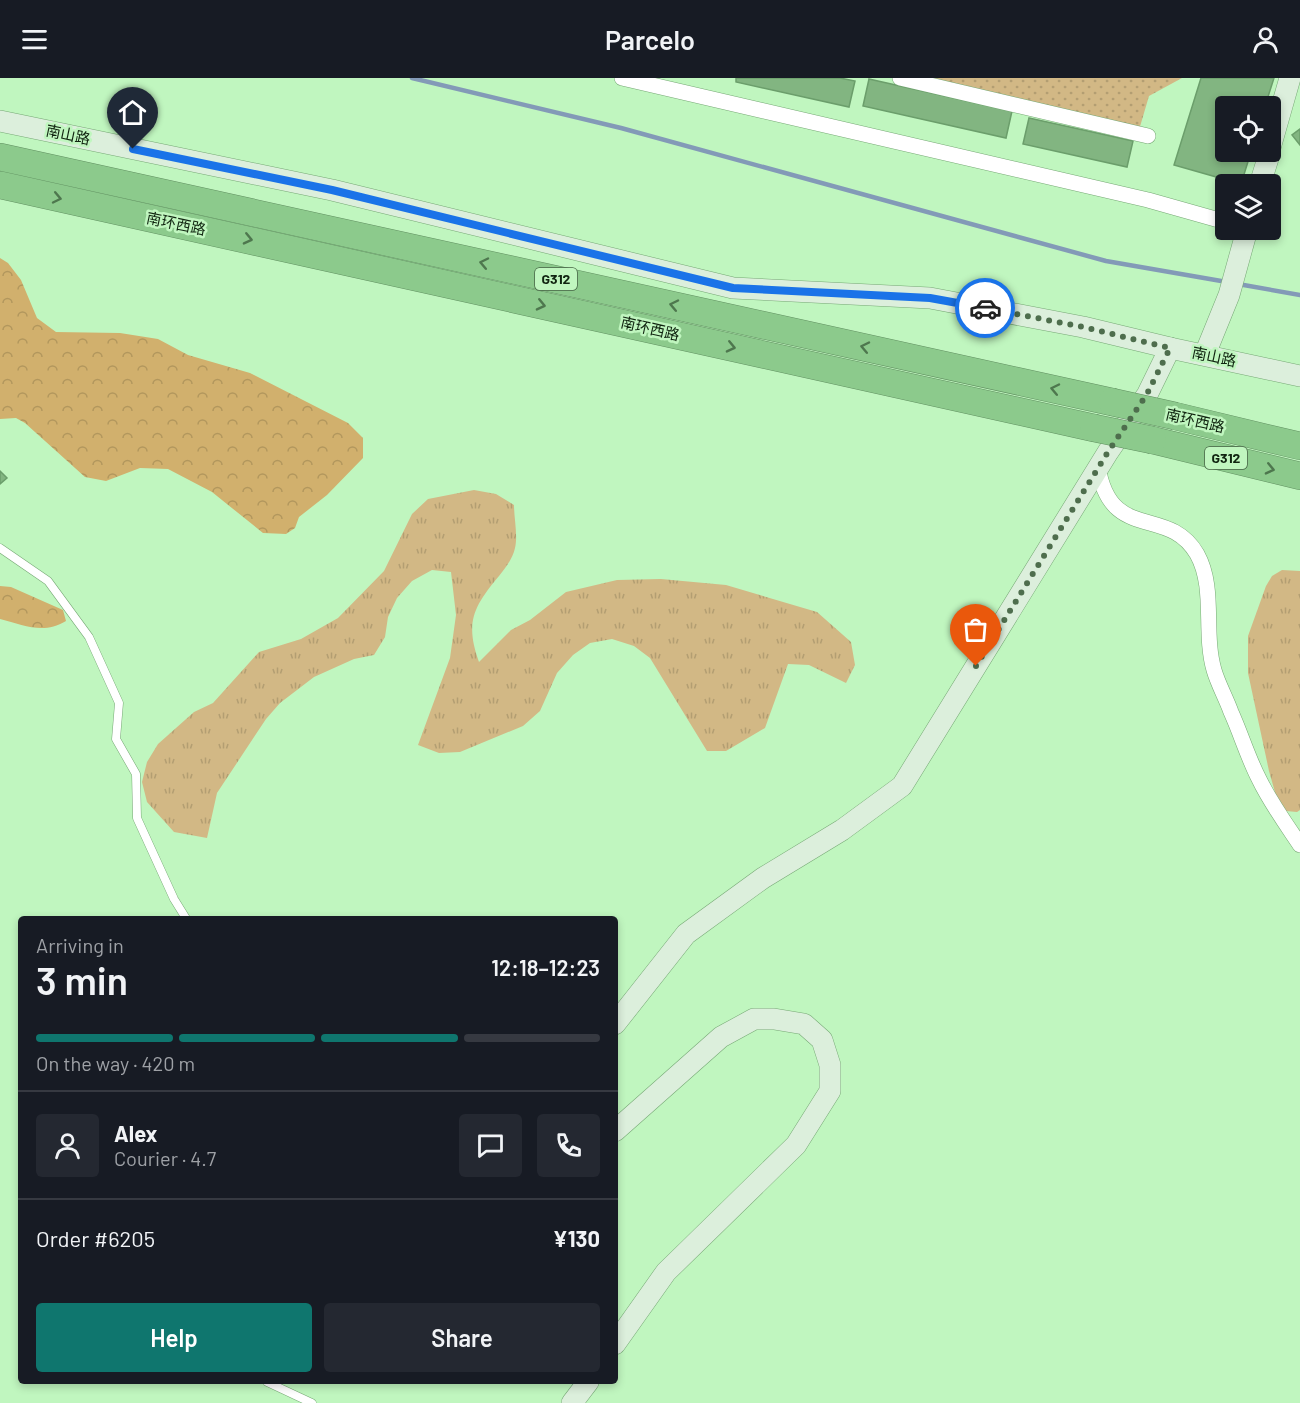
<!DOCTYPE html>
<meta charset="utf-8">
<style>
body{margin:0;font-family:Barlow,"Noto Sans SC",sans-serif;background:#242831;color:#f1f3f6;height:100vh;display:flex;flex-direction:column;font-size:22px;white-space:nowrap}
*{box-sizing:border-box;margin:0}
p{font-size:20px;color:#9ea1a6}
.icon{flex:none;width:33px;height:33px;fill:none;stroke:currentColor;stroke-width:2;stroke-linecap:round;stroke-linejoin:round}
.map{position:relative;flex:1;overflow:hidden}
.sheet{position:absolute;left:18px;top:838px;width:600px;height:468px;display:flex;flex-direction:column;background:#171b24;border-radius:6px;box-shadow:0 3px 9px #0003}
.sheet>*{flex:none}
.tools{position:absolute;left:1215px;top:18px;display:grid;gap:12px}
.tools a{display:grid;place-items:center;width:66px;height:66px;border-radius:6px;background:#171b24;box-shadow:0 3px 9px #0003;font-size:30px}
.pin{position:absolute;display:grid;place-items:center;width:51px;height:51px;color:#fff;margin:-62px -26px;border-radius:50% 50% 50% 0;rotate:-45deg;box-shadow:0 0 6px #0007}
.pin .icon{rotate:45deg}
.courier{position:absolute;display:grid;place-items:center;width:60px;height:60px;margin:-30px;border:4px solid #1a73e8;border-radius:50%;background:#fff;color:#222;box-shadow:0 2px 8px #0007}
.overview em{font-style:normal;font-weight:600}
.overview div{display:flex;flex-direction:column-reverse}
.overview{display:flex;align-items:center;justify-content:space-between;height:102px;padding:0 18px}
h1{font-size:39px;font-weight:600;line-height:45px}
.bar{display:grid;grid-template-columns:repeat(4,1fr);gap:9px 6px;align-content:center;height:72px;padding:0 18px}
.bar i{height:8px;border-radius:4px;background:#363941}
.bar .current{background:#0f766e}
.bar p{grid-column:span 4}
.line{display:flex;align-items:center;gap:15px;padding:0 18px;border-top:2px solid #363941}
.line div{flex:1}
.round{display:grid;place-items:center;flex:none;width:63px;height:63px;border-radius:6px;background:#242831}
.button{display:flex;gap:12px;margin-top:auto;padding:12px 18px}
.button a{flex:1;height:69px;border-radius:6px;background:#0f766e;color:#fff;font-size:24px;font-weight:600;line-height:69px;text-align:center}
.button a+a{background:#242831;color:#f1f3f6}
header{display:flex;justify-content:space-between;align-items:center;height:78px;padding:0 18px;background:#171b24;font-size:27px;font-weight:600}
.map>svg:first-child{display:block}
.grass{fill:url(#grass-tufts)}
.forest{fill:url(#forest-crowns)}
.park{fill:url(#park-dots)}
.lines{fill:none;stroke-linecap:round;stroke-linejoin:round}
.stream{stroke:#839ab7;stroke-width:4.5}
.building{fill:#82b581;stroke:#6b9e6b;stroke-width:1.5}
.lane-casing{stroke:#76a875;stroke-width:9}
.street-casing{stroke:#76a875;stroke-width:16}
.secondary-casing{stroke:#76a875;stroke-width:22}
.highway-casing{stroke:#619061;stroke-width:28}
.lane{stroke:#fff;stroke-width:8}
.street{stroke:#fff;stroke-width:15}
.secondary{stroke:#dcefdc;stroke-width:21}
.highway{stroke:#8cca8c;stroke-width:27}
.highway-bridge-casing{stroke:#619061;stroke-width:28;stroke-linecap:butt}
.highway-bridge{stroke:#8cca8c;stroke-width:27}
.oneway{stroke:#4e774e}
.done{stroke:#4e6e4d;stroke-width:6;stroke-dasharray:0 10.8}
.route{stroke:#1a73e8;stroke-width:8}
.labels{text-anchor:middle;stroke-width:5;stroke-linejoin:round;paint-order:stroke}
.shield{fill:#c0f6bf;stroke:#456344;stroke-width:1.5}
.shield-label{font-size:14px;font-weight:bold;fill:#102410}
.street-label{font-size:15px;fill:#102410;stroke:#c0f6bf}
</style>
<header><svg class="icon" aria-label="menu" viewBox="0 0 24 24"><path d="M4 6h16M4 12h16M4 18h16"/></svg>Parcelo<svg class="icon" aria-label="person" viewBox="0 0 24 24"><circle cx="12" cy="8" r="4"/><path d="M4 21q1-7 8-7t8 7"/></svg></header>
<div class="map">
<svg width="1300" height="1325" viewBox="0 0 1300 1325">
<defs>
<pattern id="grass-tufts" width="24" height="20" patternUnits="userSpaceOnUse" patternTransform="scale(1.5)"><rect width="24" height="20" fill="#d2b885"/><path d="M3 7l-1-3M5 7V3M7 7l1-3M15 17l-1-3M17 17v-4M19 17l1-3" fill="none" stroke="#b39e72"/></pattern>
<pattern id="forest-crowns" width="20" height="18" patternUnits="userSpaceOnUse" patternTransform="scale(1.5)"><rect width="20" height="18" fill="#d1b06d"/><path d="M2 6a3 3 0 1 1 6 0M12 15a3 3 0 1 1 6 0" fill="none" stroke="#b2975d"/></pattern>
<pattern id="park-dots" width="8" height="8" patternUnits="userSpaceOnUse" patternTransform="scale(1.5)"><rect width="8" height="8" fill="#d2b885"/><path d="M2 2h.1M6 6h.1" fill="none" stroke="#b39e72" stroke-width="1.8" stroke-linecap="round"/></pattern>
</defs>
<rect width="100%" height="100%" fill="#c0f6bf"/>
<g class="grass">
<path d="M474,412L496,416L514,427C514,440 518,458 515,470C513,480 505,491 499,498C473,529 465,545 479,584L511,552L530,542L566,514L617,502L661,501L726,507L817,534L851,564L855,587L846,605L809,587L788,586L765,650L726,673H707L650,580L634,568L612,561L590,565L573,577L557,595L540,633L523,648L460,674L439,675L418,667L450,580L456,537L451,494L432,492L412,503L397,520L388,539L385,559L374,577L354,581L314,599L280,625L266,641L217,715L207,760L174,754L147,724L142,704L147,684L158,666L194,634L213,625L259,574L301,561L338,540L384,493L412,436L428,421Z"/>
<path d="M1282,492L1300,493V732L1297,734L1286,733L1278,725L1269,693L1248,595V558L1266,508L1272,498Z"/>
</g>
<g class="forest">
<path d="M0,180L8,185L21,202L37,240L56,254L120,255L158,261L188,277L250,295L348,345L363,360V380L327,417L299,439L295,450L286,456L263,455L212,414L168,391L140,390L106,403L85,399L25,345L16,340L0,341Z"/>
<path d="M0,508L11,509L63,532L66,543C43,557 24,547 0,541Z"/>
</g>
<path class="park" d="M927,0H1182L1149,18L1139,52Z"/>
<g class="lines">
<g class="stream">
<path d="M412,0L621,50L1106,183L1227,204"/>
<path d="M1238,206L1300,217"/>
</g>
</g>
<g class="building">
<path d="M736,0H840L855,3L849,29L736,4Z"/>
<path d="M1201,0H1274L1265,28H1226V74H1251L1241,106L1174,87Z"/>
<path d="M869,1L1012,33L1006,60L863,28Z"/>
<path d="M1029,40L1133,63L1127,89L1023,66Z"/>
<path d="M1300,51V67L1292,57Z"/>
<path d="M0,393L7,400L0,406Z"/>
</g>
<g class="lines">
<g class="lane-casing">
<g id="lane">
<path d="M0,470L48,503L89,559L119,625L116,661L136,696L137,740L174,821L187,842"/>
<path d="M267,1304L312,1325"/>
</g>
</g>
<g class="street-casing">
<g id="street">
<path d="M622,0L1148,122L1226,144"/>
<path d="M900,0L1148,58"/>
<path d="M1098,389C1111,466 1168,426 1197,476C1216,510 1203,554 1214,592C1218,606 1226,620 1231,634C1241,656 1248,680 1259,701C1270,724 1286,746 1300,767"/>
</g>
</g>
<g class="secondary-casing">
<g id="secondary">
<path d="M0,43L332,112L733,210L930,220L1083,249L1170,270L1300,298"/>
<path d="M1270,70L1290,0"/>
<path d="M1260,106L1270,74"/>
<path d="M1205,276L1229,217L1247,152"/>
<path d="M615,946L686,856L763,800L842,752L902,708L1108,374L1147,317L1170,270"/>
<path d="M615,1053L721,959L754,941H774L804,946L822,962L830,987V1013L796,1067L666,1194L615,1266"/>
<path d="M572,1325L588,1304"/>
</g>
</g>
<g class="highway-casing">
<g id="highway">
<path d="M0,79L1112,324"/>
<path d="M0,107L1094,350"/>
<path d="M1175,338L1300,368"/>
<path d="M1152,362L1300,398"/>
</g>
</g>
<use href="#lane" class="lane"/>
<use href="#street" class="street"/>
<use href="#secondary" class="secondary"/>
<use href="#highway" class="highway"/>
<g class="highway-bridge-casing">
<g id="highway-bridge">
<path d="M1112,324L1175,338"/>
<path d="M1094,350L1152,362"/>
</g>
</g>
<use href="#highway-bridge" class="highway-bridge"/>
</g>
<defs><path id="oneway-chevron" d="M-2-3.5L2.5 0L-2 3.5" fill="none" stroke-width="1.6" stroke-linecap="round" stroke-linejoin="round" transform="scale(1.5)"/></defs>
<g class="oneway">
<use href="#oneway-chevron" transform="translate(57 120) rotate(12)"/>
<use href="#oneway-chevron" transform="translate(248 161) rotate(13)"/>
<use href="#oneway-chevron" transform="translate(484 185) rotate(-168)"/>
<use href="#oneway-chevron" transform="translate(541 227) rotate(13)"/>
<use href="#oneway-chevron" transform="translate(674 227) rotate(-168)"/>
<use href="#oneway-chevron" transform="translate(731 269) rotate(13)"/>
<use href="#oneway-chevron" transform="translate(865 269) rotate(-168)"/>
<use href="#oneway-chevron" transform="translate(1055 311) rotate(-168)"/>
<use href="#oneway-chevron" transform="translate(1270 391) rotate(13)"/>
</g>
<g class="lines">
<path class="done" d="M976,588L1108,374L1147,316L1170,270L1083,249L985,230"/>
<path class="route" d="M133,71L332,112L733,210L930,220L985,230"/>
</g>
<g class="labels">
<g class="shield">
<rect x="535" y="190" width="42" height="22" rx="4.5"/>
<rect x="1205" y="369" width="42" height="22" rx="4.5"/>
</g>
<g class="shield-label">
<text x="556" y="206">G312</text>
<text x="1226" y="385">G312</text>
</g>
<g class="street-label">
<text transform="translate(68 57) rotate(12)" y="5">南山路</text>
<text transform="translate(176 146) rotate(12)" y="5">南环西路</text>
<text transform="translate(650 251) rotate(13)" y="5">南环西路</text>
<text transform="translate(1214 279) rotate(12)" y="5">南山路</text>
<text transform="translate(1195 343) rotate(13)" y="5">南环西路</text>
</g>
</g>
</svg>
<div class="tools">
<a><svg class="icon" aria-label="locate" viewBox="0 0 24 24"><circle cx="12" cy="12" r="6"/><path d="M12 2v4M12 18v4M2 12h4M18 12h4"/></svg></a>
<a><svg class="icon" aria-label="layers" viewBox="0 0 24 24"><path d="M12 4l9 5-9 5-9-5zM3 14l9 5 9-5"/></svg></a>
</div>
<div class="pin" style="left:976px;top:588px;background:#ea580c"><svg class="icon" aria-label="bag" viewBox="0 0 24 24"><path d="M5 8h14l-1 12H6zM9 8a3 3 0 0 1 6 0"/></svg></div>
<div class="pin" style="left:133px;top:71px;background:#1f2937"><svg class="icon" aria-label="home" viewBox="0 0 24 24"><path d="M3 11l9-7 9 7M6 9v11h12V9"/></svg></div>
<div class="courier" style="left:985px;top:230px"><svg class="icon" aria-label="car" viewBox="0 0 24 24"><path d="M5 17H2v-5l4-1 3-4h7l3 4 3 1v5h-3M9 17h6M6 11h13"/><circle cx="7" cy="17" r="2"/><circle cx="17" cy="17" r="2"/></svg></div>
<section class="sheet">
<div class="overview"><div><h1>3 min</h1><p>Arriving in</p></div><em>12:18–12:23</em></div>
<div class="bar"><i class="current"></i><i class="current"></i><i class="current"></i><i></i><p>On the way · 420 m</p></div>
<div class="line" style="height:108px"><a class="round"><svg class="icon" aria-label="person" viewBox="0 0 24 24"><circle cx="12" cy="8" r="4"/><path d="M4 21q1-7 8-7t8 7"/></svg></a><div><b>Alex</b><p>Courier · 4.7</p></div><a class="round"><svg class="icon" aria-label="chat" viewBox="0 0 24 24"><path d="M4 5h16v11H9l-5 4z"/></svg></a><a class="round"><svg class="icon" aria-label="phone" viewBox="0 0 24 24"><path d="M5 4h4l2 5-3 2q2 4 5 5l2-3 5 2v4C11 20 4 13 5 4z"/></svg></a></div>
<div class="line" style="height:78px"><div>Order #6205</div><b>¥130</b></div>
<div class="button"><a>Help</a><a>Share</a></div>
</section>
</div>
